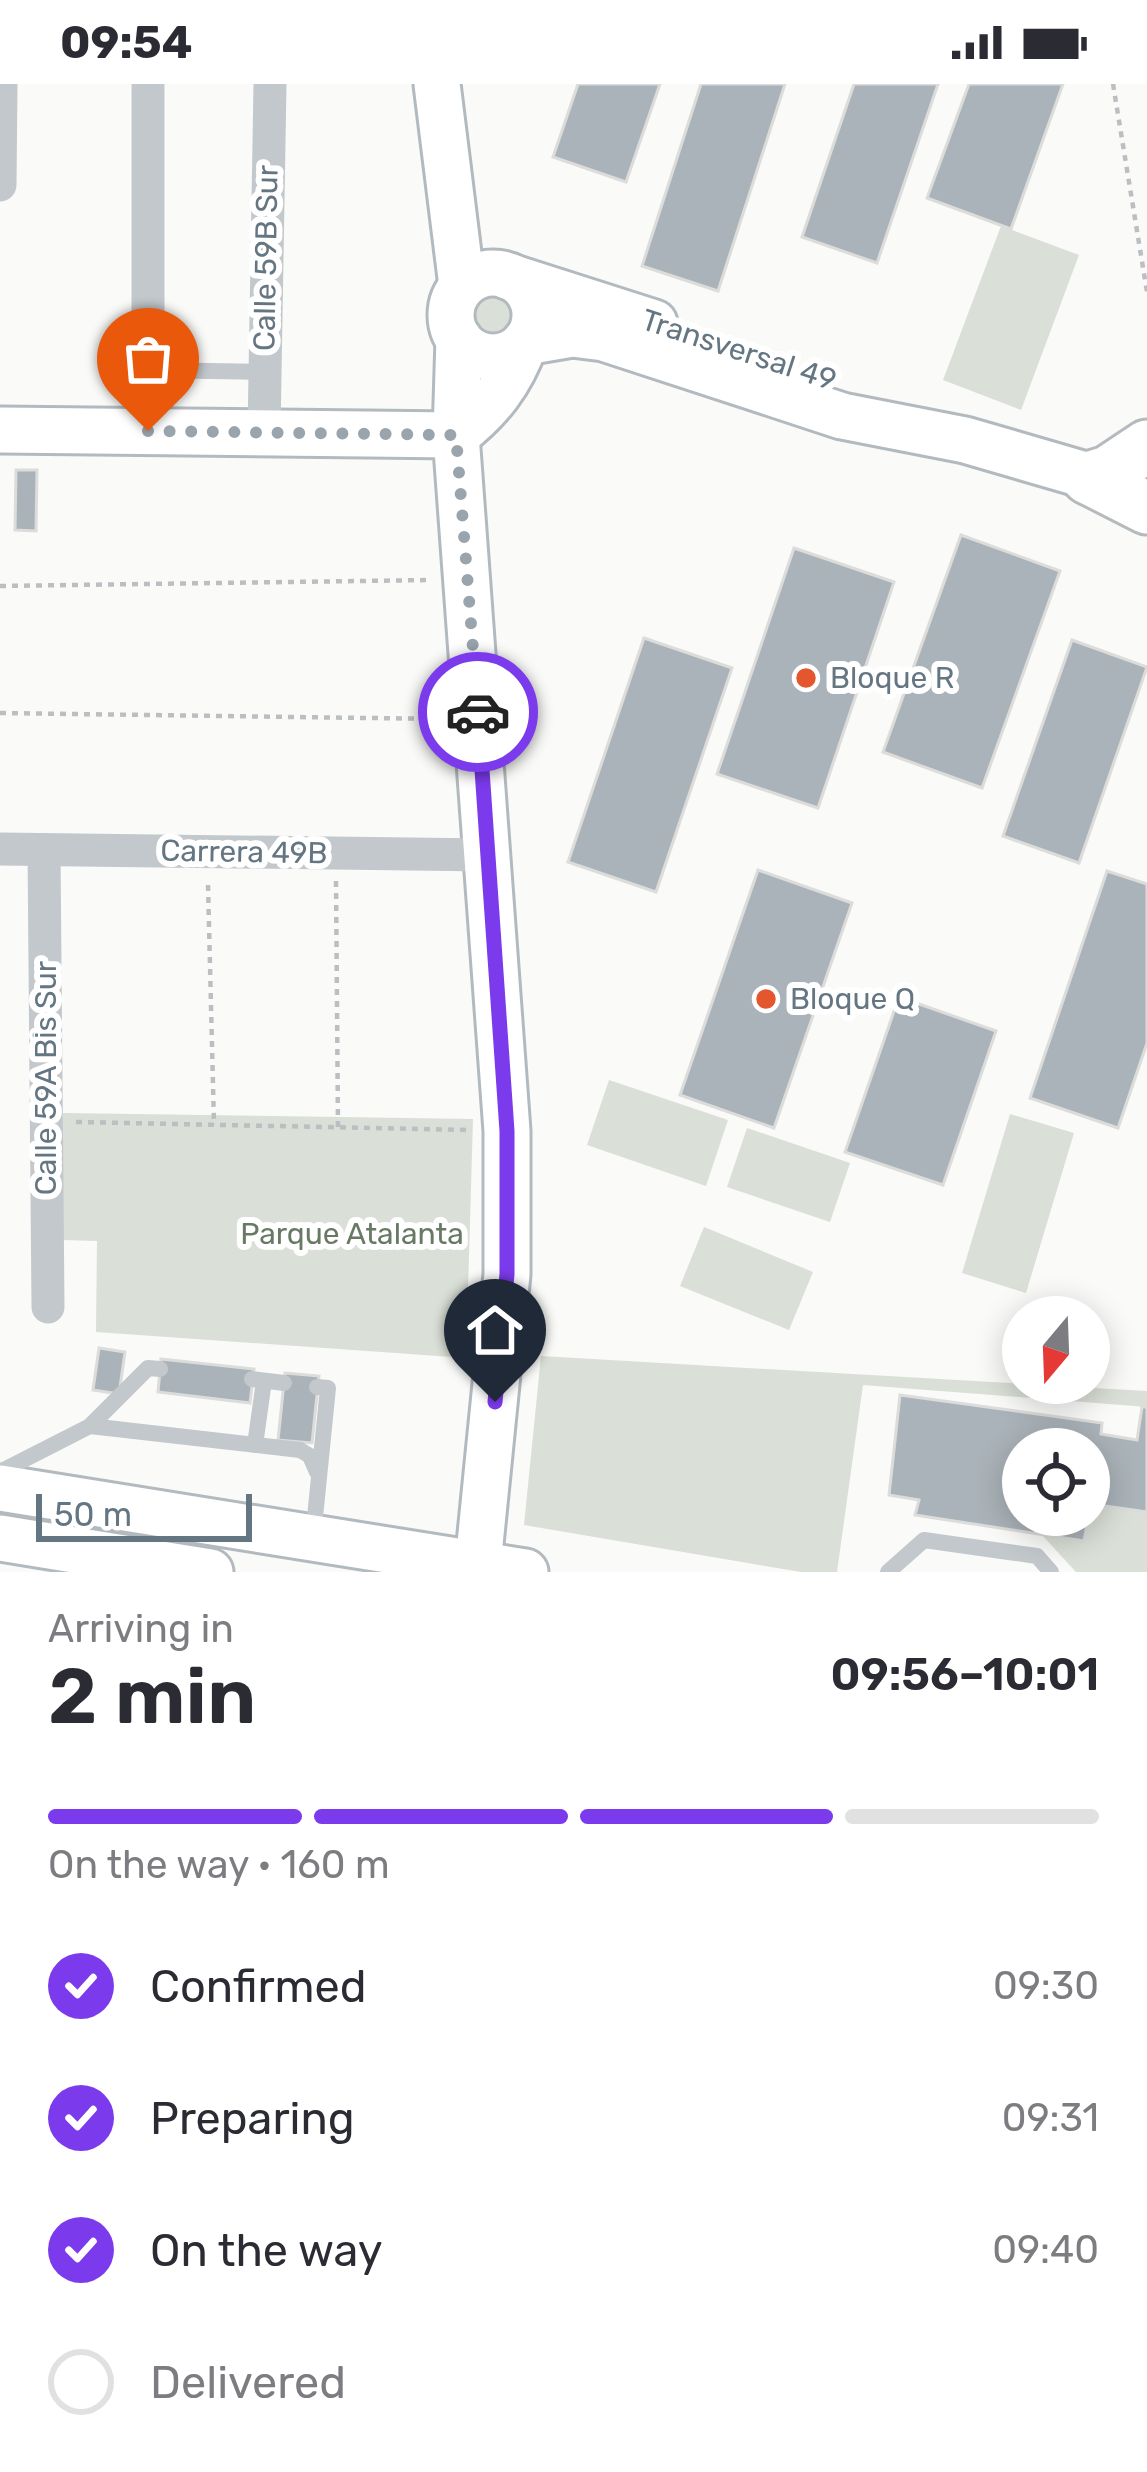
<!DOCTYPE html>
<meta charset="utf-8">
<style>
body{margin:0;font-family:Rubik,sans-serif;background:#f2f2f3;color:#2b2b33;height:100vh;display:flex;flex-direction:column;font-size:45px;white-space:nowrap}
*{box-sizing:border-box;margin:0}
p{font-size:39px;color:#7c7c81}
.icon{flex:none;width:66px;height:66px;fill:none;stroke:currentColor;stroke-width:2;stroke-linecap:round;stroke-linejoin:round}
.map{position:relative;height:1488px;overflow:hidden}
.panel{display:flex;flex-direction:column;background:#fff;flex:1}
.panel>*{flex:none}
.needle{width:78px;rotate:199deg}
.controls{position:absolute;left:1002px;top:1212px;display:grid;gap:24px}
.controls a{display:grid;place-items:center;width:108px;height:108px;border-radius:50%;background:#fff;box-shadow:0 6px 30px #0003;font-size:60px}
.scale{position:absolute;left:36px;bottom:30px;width:216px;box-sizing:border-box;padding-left:12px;border:6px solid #657683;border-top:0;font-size:33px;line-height:42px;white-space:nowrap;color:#657683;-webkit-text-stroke:9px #fff;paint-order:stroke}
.pin{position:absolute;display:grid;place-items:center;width:102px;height:102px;color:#fff;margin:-123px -51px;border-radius:50% 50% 50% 0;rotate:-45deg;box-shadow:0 0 12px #0007}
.pin .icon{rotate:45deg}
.courier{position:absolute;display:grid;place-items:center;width:120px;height:120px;margin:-60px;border:9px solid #7c3aed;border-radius:50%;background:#fff;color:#222;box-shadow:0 3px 15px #0007}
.overview em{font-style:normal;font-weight:600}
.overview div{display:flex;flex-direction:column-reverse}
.overview{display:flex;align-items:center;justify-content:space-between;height:204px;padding:0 48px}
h1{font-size:78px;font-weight:600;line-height:90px}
.bar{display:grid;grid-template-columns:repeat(4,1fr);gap:18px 12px;align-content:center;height:144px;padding:0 48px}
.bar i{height:15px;border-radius:9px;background:#e1e1e2}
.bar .selected{background:#7c3aed}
.bar p{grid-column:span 4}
ol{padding:0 48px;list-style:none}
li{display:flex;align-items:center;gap:36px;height:132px}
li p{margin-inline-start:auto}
li .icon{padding:12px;border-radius:50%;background:#7c3aed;color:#fff;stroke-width:4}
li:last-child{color:#7c7c81}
li i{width:66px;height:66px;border:6px solid #e1e1e2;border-radius:50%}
.status{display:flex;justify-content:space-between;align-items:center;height:84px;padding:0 60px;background:#fff;direction:ltr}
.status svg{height:33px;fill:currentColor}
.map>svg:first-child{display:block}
.green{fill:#dadfd7}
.building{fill:#aab3b9;stroke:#dcdcda;stroke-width:3;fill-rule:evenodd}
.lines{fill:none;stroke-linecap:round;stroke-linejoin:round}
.secondary-casing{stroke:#b3babf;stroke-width:51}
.primary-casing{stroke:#b5babe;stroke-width:57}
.path{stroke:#bbbfc2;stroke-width:4.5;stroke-dasharray:6 6;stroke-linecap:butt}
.lane{stroke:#c3c8cc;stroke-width:16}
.street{stroke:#c3c8cc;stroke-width:33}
.secondary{stroke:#fff;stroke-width:45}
.primary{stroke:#fff;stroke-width:51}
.done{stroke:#99a4ac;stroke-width:12;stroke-dasharray:0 21.6}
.route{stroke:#7c3aed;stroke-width:15}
.poi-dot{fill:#e4572e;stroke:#fff;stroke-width:4.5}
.labels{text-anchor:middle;stroke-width:12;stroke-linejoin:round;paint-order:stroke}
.street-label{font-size:30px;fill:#657683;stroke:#fff}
.poi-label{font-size:30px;fill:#657683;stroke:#fff;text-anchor:start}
.park-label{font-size:30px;fill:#687a64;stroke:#fff}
</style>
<div class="status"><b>09:54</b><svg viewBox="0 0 49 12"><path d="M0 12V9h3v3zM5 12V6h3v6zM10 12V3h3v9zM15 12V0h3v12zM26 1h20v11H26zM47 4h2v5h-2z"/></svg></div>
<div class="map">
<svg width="1147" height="1488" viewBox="0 0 1147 1488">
<rect width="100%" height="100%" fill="#fafaf8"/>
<g class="green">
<path d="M1001,142L1079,171L1021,326L943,296Z"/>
<path d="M495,189L534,223V235L500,272C440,274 436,193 495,189Z"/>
<path d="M609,996L728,1036L706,1102L587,1061Z"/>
<path d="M63,1029L473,1035L466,1274L96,1248L97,1157L61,1156Z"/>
<path d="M1010,1030L1074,1049L1026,1209L962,1189Z"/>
<path d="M747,1044L850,1079L830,1138L727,1103Z"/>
<path d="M704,1143L813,1188L789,1246L680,1202Z"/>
<path d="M541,1272L1147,1307V1323L863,1301L837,1488H801L524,1441Z"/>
<path d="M1091,1420L1147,1428V1488H1076L1042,1451L1084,1457Z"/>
</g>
<g class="building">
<path d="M578,0H660L626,98L553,73Z"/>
<path d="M701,0H785L718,207L642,182Z"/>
<path d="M854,0H938L877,179L802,153Z"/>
<path d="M969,0H1063L1011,145L927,114Z"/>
<path d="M16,386H37L36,447L15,446Z"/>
<path d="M961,451L1060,487L982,704L883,668Z"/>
<path d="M794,464L894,498L818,724L717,690Z"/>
<path d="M644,554L732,584L656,808L568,778Z"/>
<path d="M1072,556L1147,583L1079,779L1003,752Z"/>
<path d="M758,786L852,819L774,1044L680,1011Z"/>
<path d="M1107,787L1147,800V959L1118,1044L1030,1014Z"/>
<path d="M899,913L996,947L943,1101L845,1068Z"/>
<path d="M99,1264L125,1268L119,1310L93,1306Z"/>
<path d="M161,1275L254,1285L250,1319L158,1308Z"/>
<path d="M285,1289L319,1292L312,1359L278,1356Z"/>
<path d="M900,1311L1102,1339L1101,1350L1137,1356L1142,1323H1147V1428L1091,1420L1084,1457L915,1431L919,1416L889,1411ZM1023,1365H1089V1431H1023Z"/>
</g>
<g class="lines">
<g class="secondary-casing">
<g id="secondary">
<path d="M437,0L462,202"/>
<circle cx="493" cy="231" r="42"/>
<path d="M507,192L654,239"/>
<path d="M459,255L456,351L507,1047V1190L478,1480"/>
<path d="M525,258L572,250L604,254L842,332L965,356L1123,402"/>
<path d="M0,346L456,351"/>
<path d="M456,351C489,326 511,298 525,258"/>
<path d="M0,1404L525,1488"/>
<path d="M0,1454L210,1488"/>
</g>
</g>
<g class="primary-casing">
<g id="primary">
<path d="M1088,394L1108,388L1147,362"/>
<path d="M1088,394L1147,424"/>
</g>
</g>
<g class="path">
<path d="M1113,0L1147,208"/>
<path d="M0,502L432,496"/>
<path d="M0,629L443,635"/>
<path d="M336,797L338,1043"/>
<path d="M208,801L214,1041"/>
<path d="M76,1038L472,1046"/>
</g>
<g class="lane">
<path d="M148,286L264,288"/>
<path d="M252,1295L284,1299"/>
<path d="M90,1342L300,1366L310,1372L317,1388"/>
<path d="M255,1361L264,1297"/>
<path d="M0,1388L90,1342L148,1284L160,1285"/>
<path d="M313,1453L328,1304L317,1303"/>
<path d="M888,1488L924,1456L1037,1472L1051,1488"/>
</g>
<g class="street">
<path d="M148,0V347"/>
<path d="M0,101L1,0"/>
<path d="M264,349L270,0"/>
<path d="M0,765L489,771"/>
<path d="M44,766L48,1223"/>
</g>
<use href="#secondary" class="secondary"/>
<use href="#primary" class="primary"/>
</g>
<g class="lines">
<path class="done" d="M148,347L456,351L478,628"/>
<path class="route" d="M478,628L507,1047V1190L495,1318"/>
</g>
<g class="poi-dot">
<circle cx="806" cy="594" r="12"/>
<circle cx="766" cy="915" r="12"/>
</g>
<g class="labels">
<g class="street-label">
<text transform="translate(266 174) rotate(-89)" y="10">Calle 59B Sur</text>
<text transform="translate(739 266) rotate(18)" y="10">Transversal 49</text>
<text transform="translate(244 768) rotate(1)" y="10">Carrera 49B</text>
<text transform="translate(46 994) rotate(-90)" y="10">Calle 59A Bis Sur</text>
</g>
<g class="poi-label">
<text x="830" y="604">Bloque R</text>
<text x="790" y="925">Bloque Q</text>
</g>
<g class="park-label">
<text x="352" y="1160">Parque Atalanta</text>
</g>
</g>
</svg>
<div class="controls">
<a><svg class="needle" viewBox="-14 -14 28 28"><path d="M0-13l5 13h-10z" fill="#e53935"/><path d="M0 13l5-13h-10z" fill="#7c7c81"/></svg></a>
<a><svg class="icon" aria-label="locate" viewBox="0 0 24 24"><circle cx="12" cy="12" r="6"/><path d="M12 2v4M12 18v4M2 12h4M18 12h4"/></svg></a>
</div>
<div class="scale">50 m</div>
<div class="pin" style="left:148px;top:347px;background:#ea580c"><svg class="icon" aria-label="bag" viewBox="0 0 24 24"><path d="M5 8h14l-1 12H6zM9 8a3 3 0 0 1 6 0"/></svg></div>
<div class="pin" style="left:495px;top:1318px;background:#1f2937"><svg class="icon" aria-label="home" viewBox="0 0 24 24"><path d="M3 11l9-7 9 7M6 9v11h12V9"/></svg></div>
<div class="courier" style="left:478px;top:628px"><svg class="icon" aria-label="car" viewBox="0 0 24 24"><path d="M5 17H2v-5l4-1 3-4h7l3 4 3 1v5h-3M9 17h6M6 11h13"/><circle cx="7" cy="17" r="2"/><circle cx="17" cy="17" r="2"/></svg></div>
</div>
<section class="panel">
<div class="overview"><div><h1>2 min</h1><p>Arriving in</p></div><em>09:56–10:01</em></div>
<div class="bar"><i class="selected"></i><i class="selected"></i><i class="selected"></i><i></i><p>On the way · 160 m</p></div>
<ol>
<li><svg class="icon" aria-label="check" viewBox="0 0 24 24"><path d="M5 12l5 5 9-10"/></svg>Confirmed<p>09:30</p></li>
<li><svg class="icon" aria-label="check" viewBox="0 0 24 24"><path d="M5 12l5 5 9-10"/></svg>Preparing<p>09:31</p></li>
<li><svg class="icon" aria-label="check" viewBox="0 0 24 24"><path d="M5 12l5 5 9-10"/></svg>On the way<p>09:40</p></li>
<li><i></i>Delivered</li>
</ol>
</section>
